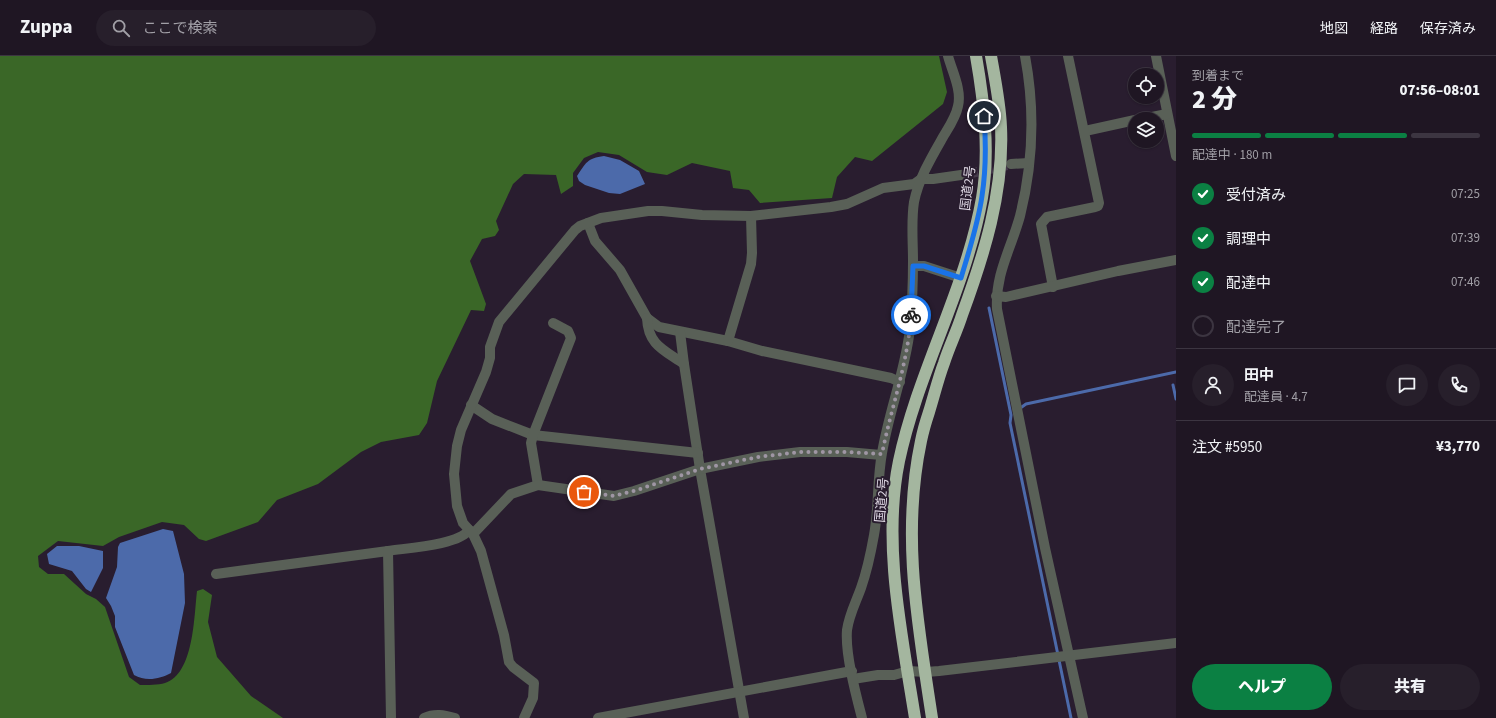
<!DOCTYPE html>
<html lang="ja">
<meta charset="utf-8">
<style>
body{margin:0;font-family:"Source Sans 3","Noto Sans JP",sans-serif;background:#271f2b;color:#f1f3f6;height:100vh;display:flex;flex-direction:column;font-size:15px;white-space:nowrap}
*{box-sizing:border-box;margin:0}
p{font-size:13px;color:#a19fa6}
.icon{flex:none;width:22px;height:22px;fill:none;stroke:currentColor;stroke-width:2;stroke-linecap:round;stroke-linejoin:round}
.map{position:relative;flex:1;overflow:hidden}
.drawer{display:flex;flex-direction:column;background:#1f1623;width:320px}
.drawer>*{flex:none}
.fabs{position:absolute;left:1128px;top:12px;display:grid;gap:8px}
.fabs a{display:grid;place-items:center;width:36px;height:36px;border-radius:50%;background:#1f1623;box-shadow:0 1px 3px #0004,0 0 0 1px #3c3541;font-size:20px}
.pin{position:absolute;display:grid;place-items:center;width:34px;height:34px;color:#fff;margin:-17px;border:2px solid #fff;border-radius:50%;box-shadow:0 1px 4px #0007}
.courier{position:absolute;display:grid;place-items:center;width:40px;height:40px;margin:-20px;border:3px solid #1a73e8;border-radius:50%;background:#fff;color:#222;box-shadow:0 1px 5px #0007}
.headline em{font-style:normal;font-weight:800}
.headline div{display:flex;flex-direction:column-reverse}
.headline{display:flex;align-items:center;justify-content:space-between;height:68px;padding:0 16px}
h1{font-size:26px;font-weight:800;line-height:30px}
.bar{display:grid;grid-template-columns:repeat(4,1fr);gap:6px 4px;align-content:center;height:48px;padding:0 16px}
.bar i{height:5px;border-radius:3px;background:#3c3541}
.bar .on{background:#0b8043}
.bar p{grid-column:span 4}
.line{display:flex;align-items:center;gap:10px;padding:0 16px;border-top:1px solid #3c3541}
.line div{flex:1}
.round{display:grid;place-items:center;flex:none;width:42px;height:42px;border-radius:21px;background:#271f2b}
ol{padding:0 16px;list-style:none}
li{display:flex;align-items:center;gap:12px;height:44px}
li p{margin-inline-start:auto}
li .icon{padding:4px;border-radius:50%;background:#0b8043;color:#fff;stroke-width:4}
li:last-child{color:#a19fa6}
li i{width:22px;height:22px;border:2px solid #3c3541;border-radius:50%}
.cta{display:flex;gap:8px;margin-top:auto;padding:8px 16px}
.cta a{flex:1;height:46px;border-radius:24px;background:#0b8043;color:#fff;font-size:16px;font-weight:800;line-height:46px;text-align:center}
.cta a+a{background:#271f2b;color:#f1f3f6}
header{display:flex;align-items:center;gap:24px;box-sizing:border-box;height:56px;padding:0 20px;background:#1f1623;border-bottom:1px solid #3c3541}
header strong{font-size:19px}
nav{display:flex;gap:22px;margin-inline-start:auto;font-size:14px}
.search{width:280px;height:36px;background:#271f2b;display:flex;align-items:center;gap:10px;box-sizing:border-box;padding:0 14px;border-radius:22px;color:#a19fa6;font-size:15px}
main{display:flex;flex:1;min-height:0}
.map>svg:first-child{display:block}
.forest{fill:#3a6727}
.water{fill:#4c6aaa}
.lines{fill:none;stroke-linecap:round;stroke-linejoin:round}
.stream{stroke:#4c6aaa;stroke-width:3}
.minor-tunnel{stroke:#44394a;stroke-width:10;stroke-dasharray:10 5;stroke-linecap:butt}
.minor{stroke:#596057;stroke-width:10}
.highway{stroke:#a4b69f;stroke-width:12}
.done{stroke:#9f96a4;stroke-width:4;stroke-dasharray:0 7.2}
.route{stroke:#1a73e8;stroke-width:5}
.labels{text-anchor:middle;stroke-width:4;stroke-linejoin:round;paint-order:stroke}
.street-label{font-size:13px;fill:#ded7e3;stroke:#291d2f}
</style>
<header>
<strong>Zuppa</strong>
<div class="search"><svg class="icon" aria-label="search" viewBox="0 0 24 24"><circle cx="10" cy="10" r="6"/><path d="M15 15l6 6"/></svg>ここで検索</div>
<nav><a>地図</a><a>経路</a><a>保存済み</a></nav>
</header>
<main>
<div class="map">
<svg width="1176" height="662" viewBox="0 0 1176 662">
<rect width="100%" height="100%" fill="#291d2f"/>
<path class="forest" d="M0,0H939L947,36L943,48L872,105L855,101L837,121L832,142L760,147L749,134L733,132L730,115L692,107L667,119L647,116L619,99L598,96L584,102L573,117V130L561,138L556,119L524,118L513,128L496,165L499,174L495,180L482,183L470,205L486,248L484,255L471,254L437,325L427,367L419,379L381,386L361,396L318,428L277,444L258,466L206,485L199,483L184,469L162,466L119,481L103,490L58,485L38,500L39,511L48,518H64L86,538L96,543L105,551L129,621L140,629C148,629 158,629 165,627C194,618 194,560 197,535L203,533L212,539L208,566L217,601L251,640L283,662H0Z"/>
<g class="water">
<path d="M604,100L620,104L639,115L645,128L620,138L609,137L585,129L579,125L577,120C586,107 587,102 604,100Z"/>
<path d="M163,473L173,475L184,518L185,547L171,617C160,623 146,626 134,619L115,571V560L111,550L106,542L117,511L118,491L120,487Z"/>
<path d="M57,490H79L103,495V512L91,536L86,533L72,515L49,508L47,498Z"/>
</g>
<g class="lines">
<g class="stream">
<path d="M989,252L1011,359L1010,367L1071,662"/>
<path d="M1173,329L1176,343"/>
<path d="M1019,353L1026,348L1176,316"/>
</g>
<path class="minor-tunnel" d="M968,118L1007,109"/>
<g class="minor">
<path d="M1025,0C1035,53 1033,108 1020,160C1011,193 995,218 997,253L1045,492L1083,662"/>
<path d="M1156,0L1176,100"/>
<path d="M1142,63L1167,58"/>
<path d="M1085,75L1135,64"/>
<path d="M1011,108L1029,107"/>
<path d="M588,167L595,185L620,214L647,262L659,271L728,285L762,295L891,322L900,326"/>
<path d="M913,210H924L961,222"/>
<path d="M1053,231L1041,168L1047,161L1095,151L1098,150L1099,147L1068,0"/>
<path d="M996,240L1006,241L1118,215L1176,204"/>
<path d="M647,262C648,289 664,294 684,308"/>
<path d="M680,276L684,308L700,413L744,662"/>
<path d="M728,285L751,208L752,197L751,160"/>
<path d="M471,349L492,363L533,379L698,397"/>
<path d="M538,429L531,387L533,379L571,282L568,275L553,267"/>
<path d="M473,478L511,438L538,429L614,440L634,435L700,413L758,401L800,396H847L881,399"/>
<path d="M216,518L388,495"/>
<path d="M853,623L878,619H894L908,615L926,616L939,615L1176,587"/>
<path d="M391,662L388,495C406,492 459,489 469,474"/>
<path d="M424,662C435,657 444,659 455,662"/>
<path d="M524,662L533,642L534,627L513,611L509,606L504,579L481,495L473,478L463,467L457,450L454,418L457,390L461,374L486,316L490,302V291L499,266L575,174L580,170L601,162L648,155H662L702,159L751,160L831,151L847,148L883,132L914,128L921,123H933L968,118"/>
<path d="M598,662L852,615"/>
<path d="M862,662C856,639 845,598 847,574C849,559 856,546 861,532C867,515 871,496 874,479C879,452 877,424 882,397C889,355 905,316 910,273C912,251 913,227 913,205C913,185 911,165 914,146C919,122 931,102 943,81C949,71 956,61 958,50C962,34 952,15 948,0"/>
</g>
<g class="highway">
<path d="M915,662C902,579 882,488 899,405C918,315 966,233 982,142C990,96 984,46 976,0"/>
<path d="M932,662C918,568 901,480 921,385C923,375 926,365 929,356C934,340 938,323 944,307C949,291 957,275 962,259C984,199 1004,136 1001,71C1000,47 995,23 991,0"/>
</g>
</g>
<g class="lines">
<path class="done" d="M584,436L614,440L634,435L700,413L758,401L800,396H847L882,398C891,352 908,307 911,259"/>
<path class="route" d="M911,259L913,210H924L961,222C969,195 978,168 982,140C986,114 986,86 984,60"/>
</g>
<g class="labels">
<g class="street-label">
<text transform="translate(967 132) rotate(-83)" y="5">国道2号</text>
<text transform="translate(881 444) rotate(-85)" y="5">国道2号</text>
</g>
</g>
</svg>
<div class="fabs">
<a><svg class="icon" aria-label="locate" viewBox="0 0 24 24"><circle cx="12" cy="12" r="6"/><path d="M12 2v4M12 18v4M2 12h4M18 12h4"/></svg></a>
<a><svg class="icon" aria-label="layers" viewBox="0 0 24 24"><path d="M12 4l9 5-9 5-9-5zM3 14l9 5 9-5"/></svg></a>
</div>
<div class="pin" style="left:584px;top:436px;background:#ea580c"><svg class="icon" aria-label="bag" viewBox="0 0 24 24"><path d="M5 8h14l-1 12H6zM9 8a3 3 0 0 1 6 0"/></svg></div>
<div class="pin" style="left:984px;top:60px;background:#1f2937"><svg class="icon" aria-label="home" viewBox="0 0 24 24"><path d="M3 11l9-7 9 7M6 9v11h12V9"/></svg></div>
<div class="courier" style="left:911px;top:259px"><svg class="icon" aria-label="bike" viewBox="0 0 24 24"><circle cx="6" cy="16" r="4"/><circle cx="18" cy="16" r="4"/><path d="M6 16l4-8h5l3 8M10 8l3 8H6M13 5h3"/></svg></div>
</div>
<section class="drawer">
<div class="headline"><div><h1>2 分</h1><p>到着まで</p></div><em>07:56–08:01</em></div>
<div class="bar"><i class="on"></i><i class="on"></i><i class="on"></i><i></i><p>配達中 · 180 m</p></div>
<ol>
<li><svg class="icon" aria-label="check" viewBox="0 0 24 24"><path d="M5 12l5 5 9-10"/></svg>受付済み<p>07:25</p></li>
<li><svg class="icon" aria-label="check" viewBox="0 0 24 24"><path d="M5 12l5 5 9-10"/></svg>調理中<p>07:39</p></li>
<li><svg class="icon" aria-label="check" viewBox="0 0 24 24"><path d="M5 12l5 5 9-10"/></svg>配達中<p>07:46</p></li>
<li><i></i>配達完了</li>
</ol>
<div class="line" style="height:72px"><a class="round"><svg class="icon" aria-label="person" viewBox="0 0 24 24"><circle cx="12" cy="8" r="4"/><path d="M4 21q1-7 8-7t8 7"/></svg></a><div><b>田中</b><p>配達員 · 4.7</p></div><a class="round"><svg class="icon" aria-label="chat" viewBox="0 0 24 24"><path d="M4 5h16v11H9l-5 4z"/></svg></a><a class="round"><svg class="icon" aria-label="phone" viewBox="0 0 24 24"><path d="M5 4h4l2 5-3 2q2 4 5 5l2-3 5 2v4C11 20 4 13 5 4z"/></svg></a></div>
<div class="line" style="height:52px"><div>注文 #5950</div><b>¥3,770</b></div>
<div class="cta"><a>ヘルプ</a><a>共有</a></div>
</section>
</main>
